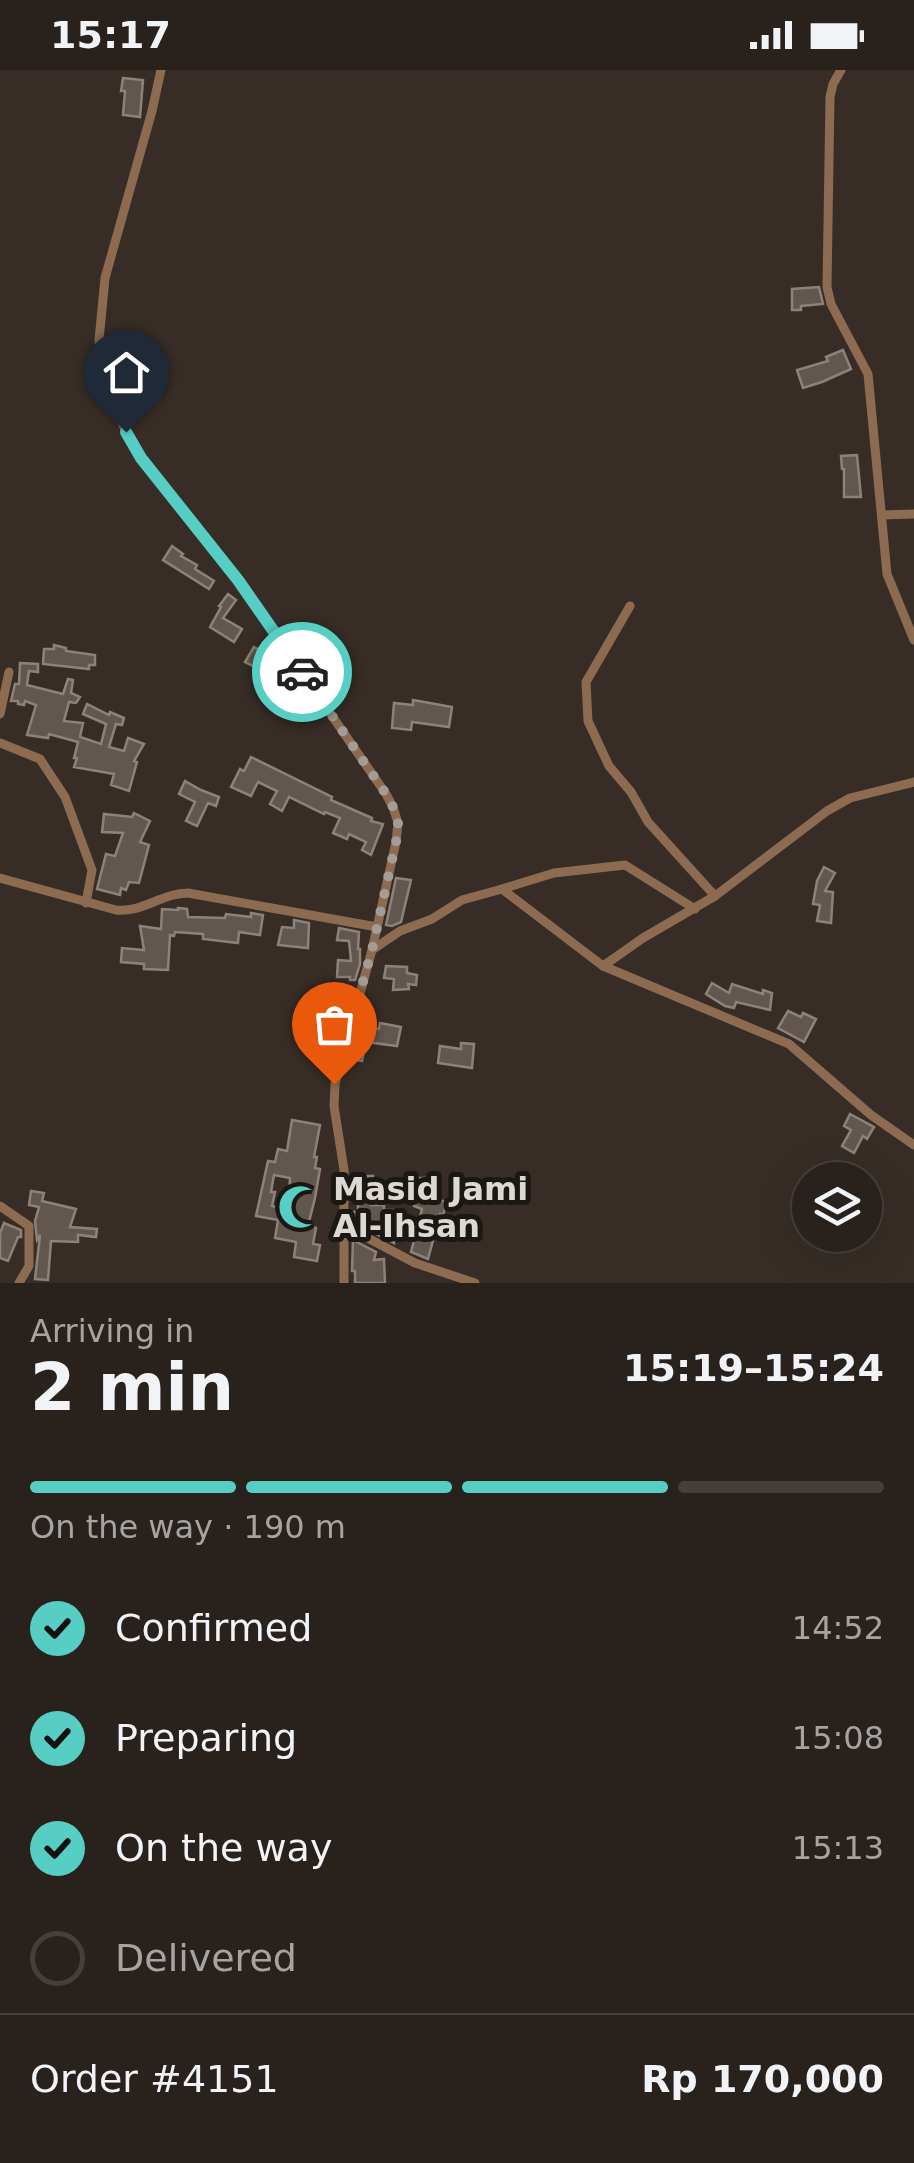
<!DOCTYPE html>
<meta charset="utf-8">
<style>
body{margin:0;font-family:"DejaVu Sans",sans-serif;background:#312a25;color:#f1f3f6;height:100vh;display:flex;flex-direction:column;font-size:38px;white-space:nowrap}
*{box-sizing:border-box;margin:0}
p{font-size:32px;color:#a5a4a3}
.icon{flex:none;width:55px;height:55px;fill:none;stroke:currentColor;stroke-width:2;stroke-linecap:round;stroke-linejoin:round}
.map{position:relative;height:1213px;overflow:hidden}
.details{display:flex;flex-direction:column;background:#29221c;flex:1}
.details>*{flex:none}
.fabs{position:absolute;left:792px;top:1092px;display:grid;gap:20px}
.fabs a{display:grid;place-items:center;width:90px;height:90px;border-radius:50%;background:#29221c;box-shadow:0 10px 40px #0002,0 0 0 2px #453f3b;font-size:50px}
.pin{position:absolute;display:grid;place-items:center;width:85px;height:85px;color:#fff;margin:-102px -42px;border-radius:50% 50% 50% 0;rotate:-45deg;box-shadow:0 0 10px #0007}
.pin .icon{rotate:45deg}
.courier{position:absolute;display:grid;place-items:center;width:100px;height:100px;margin:-50px;border:8px solid #56cec4;border-radius:50%;background:#fff;color:#222;box-shadow:0 2px 12px #0007}
.headline em{font-style:normal;font-weight:600}
.headline div{display:flex;flex-direction:column-reverse}
.headline{display:flex;align-items:center;justify-content:space-between;height:170px;padding:0 30px}
h1{font-size:65px;font-weight:600;line-height:75px}
.bar{display:grid;grid-template-columns:repeat(4,1fr);gap:15px 10px;align-content:center;height:120px;padding:0 30px}
.bar i{height:12px;border-radius:8px;background:#453f3b}
.bar .selected{background:#56cec4}
.bar p{grid-column:span 4}
.line{display:flex;align-items:center;gap:25px;padding:0 30px;border-top:2px solid #453f3b}
.line div{flex:1}
ol{padding:0 30px;list-style:none}
li{display:flex;align-items:center;gap:30px;height:110px}
li p{margin-inline-start:auto}
li .icon{padding:10px;border-radius:50%;background:#56cec4;color:#111;stroke-width:4}
li:last-child{color:#a5a4a3}
li i{width:55px;height:55px;border:5px solid #453f3b;border-radius:50%}
.status{display:flex;justify-content:space-between;align-items:center;height:70px;padding:0 50px;background:#29221c;direction:ltr}
.status svg{height:28px;fill:currentColor}
.map>svg:first-child{display:block}
.building{fill:#62574f;stroke:#8d8279;stroke-width:2.5;fill-rule:evenodd}
.lines{fill:none;stroke-linecap:round;stroke-linejoin:round}
.minor{stroke:#8c6b51;stroke-width:9}
.done{stroke:#a49c96;stroke-width:10;stroke-dasharray:0 18}
.route{stroke:#56cec4;stroke-width:12}
.labels{text-anchor:middle;stroke-width:10;stroke-linejoin:round;paint-order:stroke}
.poi-label{font-size:32px;font-weight:bold;fill:#ded8d3;stroke:#1b1713;text-anchor:start}
</style>
<div class="status"><b>15:17</b><svg viewBox="0 0 49 12"><path d="M0 12V9h3v3zM5 12V6h3v6zM10 12V3h3v9zM15 12V0h3v12zM26 1h20v11H26zM47 4h2v5h-2z"/></svg></div>
<div class="map">
<svg width="914" height="1213" viewBox="0 0 914 1213">
<rect width="100%" height="100%" fill="#372d26"/>
<g class="building">
<path d="M123,8L143,10L140,47L123,45L125,21H121Z"/>
<path d="M819,217L823,234L801,236V240H792V219Z"/>
<path d="M843,280L851,299L822,312L803,318L797,300L828,291L826,287Z"/>
<path d="M857,385L861,427H844V399H842L841,386Z"/>
<path d="M172,476L183,484L181,486L197,495L195,499L214,511L209,519L163,490Z"/>
<path d="M228,524L236,530L223,548L242,559L234,572L210,557L221,537L219,536Z"/>
<path d="M54,575L66,578V581L95,585V595H89V599L43,594L44,579H54Z"/>
<path d="M254,577L283,593L275,607L245,592Z"/>
<path d="M20,593L38,594V602L29,601L27,615L63,624L68,609L73,610L71,623L80,627L76,633L69,632L64,651L83,653L80,667L101,674L106,654L83,644L87,634L109,645L110,642L124,648L122,655L116,654L109,677L124,681L128,668L144,674L134,691L137,692L129,721L111,715L114,704L74,697L77,688H74L78,672L49,664L48,668L27,665L36,635L25,631L24,635L18,634V631H11L15,614H19Z"/>
<path d="M413,630L452,637L449,657L412,652L411,660L392,658L394,633L413,635Z"/>
<path d="M251,687L332,727L331,730L372,748L371,751L383,754L371,785L362,780L366,772L349,764L347,769L333,763L340,748L325,742L324,744L289,727L282,741L270,734L277,721L258,712L251,726L231,717L240,699L244,701Z"/>
<path d="M185,711L201,720L219,727L216,736L208,733L197,756L186,751L195,732L179,724Z"/>
<path d="M134,743L150,751L140,772L149,775L139,813L129,812L126,820L121,818L120,825L97,819L106,784L115,786L123,763L102,762L104,744L132,747Z"/>
<path d="M824,797L835,803L825,821L833,822L831,853L817,851L820,835L813,834L817,811Z"/>
<path d="M396,808L411,810L401,852L392,856L386,855Z"/>
<path d="M178,838L187,839L188,847L225,848L226,844L251,847V843L263,845L260,865L239,862L238,873L203,869V864L175,862L174,866L170,865L168,900L144,899V894L121,892L122,878L144,880L140,856L161,859L162,839L178,840Z"/>
<path d="M294,850L309,853L308,878L278,875L282,857L294,858Z"/>
<path d="M339,858L359,862L358,879H360V894L355,910H350V907H337L338,890L351,891L349,871L337,870Z"/>
<path d="M386,896L407,897V903L417,905L416,915L408,914L409,919L393,920L394,909L384,908Z"/>
<path d="M712,913L729,923L732,914L763,924V920L772,923L770,940L736,932L734,938L725,936L706,924Z"/>
<path d="M788,941L801,947L803,943L816,949L804,972L778,958Z"/>
<path d="M380,953L401,957L397,976L366,972L362,991L352,989L360,955L379,959Z"/>
<path d="M461,973L474,974L472,998L438,993L440,976L461,979Z"/>
<path d="M850,1044L874,1057L867,1069L863,1066L854,1083L842,1076L851,1060L844,1056Z"/>
<path d="M292,1050L320,1055L314,1087H317L315,1098L320,1099L315,1128L309,1152L297,1153L316,1158L313,1174L320,1175L317,1191L294,1187L296,1172L275,1168L278,1150L256,1146L268,1091L275,1092L278,1079L287,1081ZM274,1105L290,1108L288,1139L272,1136L275,1122H271Z"/>
<path d="M352,1106H373L371,1135H384V1140H403V1153H396L394,1173L365,1158L366,1152H352V1142H358V1118H352Z"/>
<path d="M414,1108H429V1115L438,1118L434,1129L447,1132L443,1145L440,1144L428,1189L411,1182L422,1139L414,1136L419,1118L414,1117Z"/>
<path d="M31,1121L44,1123L42,1131L76,1139L70,1157L97,1159L96,1167L78,1165V1172L51,1171L48,1210L35,1209L40,1165L37,1170L35,1151L39,1137L29,1135Z"/>
<path d="M4,1153L21,1160V1167H18L8,1191L0,1188V1163Z"/>
<path d="M353,1170L376,1182L374,1190L384,1189L385,1213H355V1201H352Z"/>
</g>
<g class="lines">
<g class="minor">
<path d="M161,0L152,41L105,208L99,270L102,303L126,362L141,388L238,510L386,724L393,737L398,753L396,772L372,880L335,1014L334,1036L344,1100V1213"/>
<path d="M841,0L833,14L830,27L827,217L831,234L868,304L887,504L914,570"/>
<path d="M882,445L914,444"/>
<path d="M630,536L586,612L588,651L609,696L631,722L648,752L715,826"/>
<path d="M0,644L9,602"/>
<path d="M0,673L40,689L65,727L92,800L86,833"/>
<path d="M0,808L116,840C142,843 162,823 188,823L377,857"/>
<path d="M502,819L554,803L625,795L695,839"/>
<path d="M372,880L400,861L432,849L462,830L502,819L603,896L643,868L715,826L827,741L850,728L914,712"/>
<path d="M603,896L789,974L871,1045L914,1075"/>
<path d="M0,1136L29,1156V1196L19,1213"/>
<path d="M343,1158L360,1164L415,1193L475,1213"/>
</g>
</g>
<g class="lines">
<path class="done" d="M302,602L386,724L393,737L398,753L396,772L372,880L334,1014"/>
<path class="route" d="M126,362L141,388L238,510L302,602"/>
</g>
<defs>
<g id="mosque-bare" transform="scale(3.45)"><path d="M3.5-4.9A6 6 0 1 0 3.5 4.9A5 5 0 1 1 3.5-4.9Z" fill="#56cec4" stroke="#1b1713" stroke-width="2.5" paint-order="stroke"/></g>
</defs>
<g fill-rule="evenodd">
<use href="#mosque-bare" x="300" y="1137"/>
</g>
<g class="labels">
<g class="poi-label">
<text x="333" y="1130">Masid Jami<tspan x="333" dy="37">Al-Ihsan</tspan></text>
</g>
</g>
</svg>
<div class="fabs">
<a><svg class="icon" aria-label="layers" viewBox="0 0 24 24"><path d="M12 4l9 5-9 5-9-5zM3 14l9 5 9-5"/></svg></a>
</div>
<div class="pin" style="left:334px;top:1014px;background:#ea580c"><svg class="icon" aria-label="bag" viewBox="0 0 24 24"><path d="M5 8h14l-1 12H6zM9 8a3 3 0 0 1 6 0"/></svg></div>
<div class="pin" style="left:126px;top:362px;background:#1f2937"><svg class="icon" aria-label="home" viewBox="0 0 24 24"><path d="M3 11l9-7 9 7M6 9v11h12V9"/></svg></div>
<div class="courier" style="left:302px;top:602px"><svg class="icon" aria-label="car" viewBox="0 0 24 24"><path d="M5 17H2v-5l4-1 3-4h7l3 4 3 1v5h-3M9 17h6M6 11h13"/><circle cx="7" cy="17" r="2"/><circle cx="17" cy="17" r="2"/></svg></div>
</div>
<section class="details">
<div class="headline"><div><h1>2 min</h1><p>Arriving in</p></div><em>15:19–15:24</em></div>
<div class="bar"><i class="selected"></i><i class="selected"></i><i class="selected"></i><i></i><p>On the way · 190 m</p></div>
<ol>
<li><svg class="icon" aria-label="check" viewBox="0 0 24 24"><path d="M5 12l5 5 9-10"/></svg>Confirmed<p>14:52</p></li>
<li><svg class="icon" aria-label="check" viewBox="0 0 24 24"><path d="M5 12l5 5 9-10"/></svg>Preparing<p>15:08</p></li>
<li><svg class="icon" aria-label="check" viewBox="0 0 24 24"><path d="M5 12l5 5 9-10"/></svg>On the way<p>15:13</p></li>
<li><i></i>Delivered</li>
</ol>
<div class="line" style="height:130px"><div>Order #4151</div><b>Rp 170,000</b></div>
</section>
